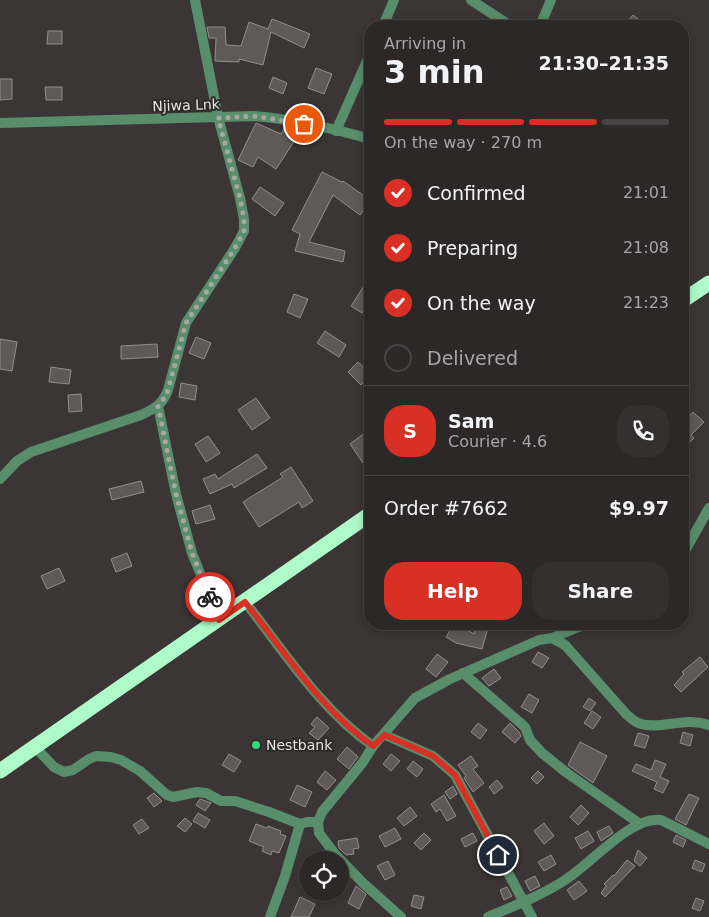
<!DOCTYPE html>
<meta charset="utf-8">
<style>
body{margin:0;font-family:"DejaVu Sans",sans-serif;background:#343030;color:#f1f3f6;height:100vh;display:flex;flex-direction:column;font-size:19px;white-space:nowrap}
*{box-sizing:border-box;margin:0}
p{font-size:16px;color:#a6a6a8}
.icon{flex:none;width:28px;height:28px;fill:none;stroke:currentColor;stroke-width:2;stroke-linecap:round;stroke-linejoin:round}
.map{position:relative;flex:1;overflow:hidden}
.details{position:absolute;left:364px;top:20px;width:325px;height:610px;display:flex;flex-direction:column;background:#2c2828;border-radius:20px;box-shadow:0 2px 12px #0003,0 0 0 1px #484445}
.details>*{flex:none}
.tools{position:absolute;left:299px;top:851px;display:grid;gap:10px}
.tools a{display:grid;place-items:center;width:50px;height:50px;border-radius:50%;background:#2c2828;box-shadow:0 2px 12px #0003,0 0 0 1px #484445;font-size:25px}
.pin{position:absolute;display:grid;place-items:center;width:42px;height:42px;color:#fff;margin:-21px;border:2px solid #fff;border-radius:50%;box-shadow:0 1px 5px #0007}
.courier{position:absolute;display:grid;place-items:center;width:50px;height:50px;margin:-25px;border:4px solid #d93025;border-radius:50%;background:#fff;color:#222;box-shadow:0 1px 6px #0007}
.summary em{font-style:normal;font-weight:800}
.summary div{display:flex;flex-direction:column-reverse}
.summary{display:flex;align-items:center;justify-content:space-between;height:85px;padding:0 20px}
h1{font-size:32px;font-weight:800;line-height:38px}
.bar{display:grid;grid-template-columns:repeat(4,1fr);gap:8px 5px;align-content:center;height:60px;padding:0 20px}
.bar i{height:6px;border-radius:4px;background:#484445}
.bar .current{background:#d93025}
.bar p{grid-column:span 4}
.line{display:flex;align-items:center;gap:12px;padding:0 20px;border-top:1px solid #484445}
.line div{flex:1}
.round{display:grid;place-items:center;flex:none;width:52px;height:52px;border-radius:20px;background:#343030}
ol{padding:0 20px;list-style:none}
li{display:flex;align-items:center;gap:15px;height:55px}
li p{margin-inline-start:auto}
li .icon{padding:5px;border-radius:50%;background:#d93025;color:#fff;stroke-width:4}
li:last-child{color:#a6a6a8}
li i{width:28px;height:28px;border:2px solid #484445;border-radius:50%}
.button{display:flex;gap:10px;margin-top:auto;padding:10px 20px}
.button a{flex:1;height:58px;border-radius:20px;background:#d93025;color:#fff;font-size:20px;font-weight:800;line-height:58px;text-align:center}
.button a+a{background:#343030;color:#f1f3f6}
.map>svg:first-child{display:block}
.building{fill:#5f5958;stroke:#958e8d}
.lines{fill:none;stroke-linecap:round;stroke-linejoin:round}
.street{stroke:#598e6c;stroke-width:10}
.highway{stroke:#aefac8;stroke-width:15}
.done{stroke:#aba6a6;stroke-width:5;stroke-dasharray:0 9}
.route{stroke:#d93025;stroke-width:6}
.poi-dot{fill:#30d882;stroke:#302b2b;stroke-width:2}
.labels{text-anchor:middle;stroke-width:4;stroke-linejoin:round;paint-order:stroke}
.street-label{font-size:14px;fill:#e7e3e3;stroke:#302b2b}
.poi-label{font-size:14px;fill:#e7e3e3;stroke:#302b2b;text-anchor:start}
</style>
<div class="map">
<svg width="709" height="917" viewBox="0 0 709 917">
<rect width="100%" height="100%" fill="#3b3535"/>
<g class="building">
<path d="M633,15L647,26H624Z"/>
<path d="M272,19L310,34L304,48L271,32L263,65L239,59V62L215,61L216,38H209L207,27H225L226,45L241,46L249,22L268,29Z"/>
<path d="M48,31H62V44H47Z"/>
<path d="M316,68L332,74L324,94L308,88Z"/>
<path d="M273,77L287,83L283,94L269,88Z"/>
<path d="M0,79H12V99L0,100Z"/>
<path d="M45,87H62V100H46Z"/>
<path d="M256,123L281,134L284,129L297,137L276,169L258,157L253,167L238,160Z"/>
<path d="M322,172L342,182L343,181L370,200L360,215L333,195L309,242L345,251L343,262L295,251L300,234L292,230Z"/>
<path d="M260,187L284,203L275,216L252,199Z"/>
<path d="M364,286L370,290V300L362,313L351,306Z"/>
<path d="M294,294L308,299L300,318L287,312Z"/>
<path d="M325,331L346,345L339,357L317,343Z"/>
<path d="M196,337L211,343L204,359L189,353Z"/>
<path d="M0,339L17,342L12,371L0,369Z"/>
<path d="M157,344L158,357L121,359V346Z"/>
<path d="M358,362L370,373V376L361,385L348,372Z"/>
<path d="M51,367L71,370L69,384L49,382Z"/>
<path d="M181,383L197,386L195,400L179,397Z"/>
<path d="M81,394L82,411L69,412L68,395Z"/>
<path d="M256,398L270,418L252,430L238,410Z"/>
<path d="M693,412L704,422L691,435L694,438L682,450V424Z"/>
<path d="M370,429V458L363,463L350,444Z"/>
<path d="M208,436L220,453L206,462L195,444Z"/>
<path d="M257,454L267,468L234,488L232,484L210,494L203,479L215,474L218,479Z"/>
<path d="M291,467L313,501L302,508L299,502L259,527L243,502L283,477L280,474Z"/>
<path d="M141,481L144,492L112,500L109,489Z"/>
<path d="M210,505L215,519L196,524L192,511Z"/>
<path d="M127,553L132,566L116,572L111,559Z"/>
<path d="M59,568L65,581L47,589L41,576Z"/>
<path d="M454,624H457L474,634L477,624H489L482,649L456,643L446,637Z"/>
<path d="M538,652L549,658L542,668L532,662Z"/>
<path d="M437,654L448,662L436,677L426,669Z"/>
<path d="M700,657L708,667L681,692L674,685L684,674L682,672Z"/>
<path d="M494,669L501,678L489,686L482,678Z"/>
<path d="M529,694L539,700L532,713L521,707Z"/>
<path d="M589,698L596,703L590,711L583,707Z"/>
<path d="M592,711L601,717L593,729L584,723Z"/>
<path d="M317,717L329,728L318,740L309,733L315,727L311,724Z"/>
<path d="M478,723L487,730L480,739L471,732Z"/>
<path d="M510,723L519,732L521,736L515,743L502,732Z"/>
<path d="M683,732L693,735L690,746L680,743Z"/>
<path d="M638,733L649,736L645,748L634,745Z"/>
<path d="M580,742L607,756L593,783L568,765Z"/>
<path d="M347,747L358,757L349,769L337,759Z"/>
<path d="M229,754L241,761L234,772L222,765Z"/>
<path d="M391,754L400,761L391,771L383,764Z"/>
<path d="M471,756L478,766L473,769L484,783L473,792L464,778L466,776L458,765Z"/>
<path d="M655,760L666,764L660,777L669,781L663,793L654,789L657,782L632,771L636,764L651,770Z"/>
<path d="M413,761L423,769L417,777L407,769Z"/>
<path d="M325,771L336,780L327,790L317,782Z"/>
<path d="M538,771L544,777L537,784L531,778Z"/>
<path d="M497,780L503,787L494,794L489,787Z"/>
<path d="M297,785L312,792L305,807L290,800Z"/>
<path d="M453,786L457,794L450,799L445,792Z"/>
<path d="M154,793L162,801L154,807L147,798Z"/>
<path d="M689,794L699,798L686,825L675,819Z"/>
<path d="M444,795L456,816L447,821L440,809L436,812L431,804Z"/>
<path d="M200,799L211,803L205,811L196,805Z"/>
<path d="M581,805L589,813L578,825L570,817Z"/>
<path d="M410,807L417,816L404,826L397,818Z"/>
<path d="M198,813L210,820L205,828L193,821Z"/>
<path d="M185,818L192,824L185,832L177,826Z"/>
<path d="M142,819L149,828L139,834L133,825Z"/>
<path d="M544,823L554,836L544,844L534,831Z"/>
<path d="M256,824L267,828L268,826L281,831L280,834L286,836L279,853L272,851L271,855L262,851L264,847L249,841Z"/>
<path d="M609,826L613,833L601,841L597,832Z"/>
<path d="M395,828L401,839L385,847L379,836Z"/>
<path d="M588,831L594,841L581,849L575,838Z"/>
<path d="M424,833L431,840L421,850L414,843Z"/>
<path d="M473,833L477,841L465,847L461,839Z"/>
<path d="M676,835L686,840L683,847L673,842Z"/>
<path d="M357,838L359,848L353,849L354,854L346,855L339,848L338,841Z"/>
<path d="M638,850L647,858L640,866L634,861Z"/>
<path d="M551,855L556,864L544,871L538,862Z"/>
<path d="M627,860L635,866L605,897L601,893L606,886L604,884L613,875L614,876Z"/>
<path d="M695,860L705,864L702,872L692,868Z"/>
<path d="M388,861L395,875L385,880L377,866Z"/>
<path d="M535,876L540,886L530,891L525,881Z"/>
<path d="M579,881L587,891L574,900L567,890Z"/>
<path d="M356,886L366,894L359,909L348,903Z"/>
<path d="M507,887L512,896L504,900L500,890Z"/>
<path d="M414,895L424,897L421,909L411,906Z"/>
<path d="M300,897L315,904L309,917H291Z"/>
<path d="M696,898L704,901L700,911L692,908Z"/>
</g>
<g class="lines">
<g class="street">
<path d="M471,0L511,26"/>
<path d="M383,26L394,0"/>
<path d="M540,26L551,0"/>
<path d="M0,123L254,116C291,119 335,129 370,139"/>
<path d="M336,131L370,54"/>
<path d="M158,406L176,494L192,553L219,620"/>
<path d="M0,479L17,461L31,452L141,415C154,409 163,404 168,390L186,323L235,248L244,231V219L240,198L218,117L195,0"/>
<path d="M682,556L709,508"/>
<path d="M245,602C284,651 321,710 373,746L415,698L450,679L539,640L552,638L565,645L627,715C631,718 636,723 641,724C661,730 685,716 709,725"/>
<path d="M552,638L586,624"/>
<path d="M463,673L525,727L530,740L542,753L567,773L640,824"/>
<path d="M385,735L433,756L455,775L532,917"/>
<path d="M373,746L363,762L322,812L318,822L319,833L335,854L363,883L401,917"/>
<path d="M35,747L54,767L64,772L73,770L89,759L96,756L111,757L121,760L140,771L167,795L173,797L197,792L206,793L221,801H235L269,812L300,824"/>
<path d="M270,917L285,876L300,824L307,822H318"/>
<path d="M488,917C514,906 545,894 568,878C591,863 633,815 661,820L709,844"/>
</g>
<g class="highway">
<path d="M682,301L709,283"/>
<path d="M0,771L370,514"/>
</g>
</g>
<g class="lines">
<path class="done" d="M210,597L192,553L176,494L158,406L165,397L168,390L186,323L235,248L244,231V219L240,198L218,118L254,116L304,124"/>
<path class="route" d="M210,597L219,620L245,602C285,652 320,709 373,746L385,735L433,756L455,775L498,855"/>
</g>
<circle class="poi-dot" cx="256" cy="745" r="5"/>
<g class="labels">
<g class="street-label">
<text transform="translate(186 105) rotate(-2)" y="5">Njiwa Lnk</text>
</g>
<g class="poi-label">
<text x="266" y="750">Nestbank</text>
</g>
</g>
</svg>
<div class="tools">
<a><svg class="icon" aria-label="locate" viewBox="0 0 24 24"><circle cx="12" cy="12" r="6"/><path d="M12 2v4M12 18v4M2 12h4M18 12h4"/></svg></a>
</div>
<div class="pin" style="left:304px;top:124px;background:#ea580c"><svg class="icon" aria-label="bag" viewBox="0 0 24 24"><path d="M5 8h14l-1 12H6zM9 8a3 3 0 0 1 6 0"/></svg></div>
<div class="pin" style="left:498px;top:855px;background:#1f2937"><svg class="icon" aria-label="home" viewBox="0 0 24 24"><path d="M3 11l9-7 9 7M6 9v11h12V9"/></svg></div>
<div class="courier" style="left:210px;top:597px"><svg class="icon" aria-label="bike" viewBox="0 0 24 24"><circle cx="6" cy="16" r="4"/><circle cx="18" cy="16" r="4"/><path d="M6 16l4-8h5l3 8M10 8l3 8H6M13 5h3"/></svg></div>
<section class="details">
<div class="summary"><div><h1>3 min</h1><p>Arriving in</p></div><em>21:30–21:35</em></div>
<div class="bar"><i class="current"></i><i class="current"></i><i class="current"></i><i></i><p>On the way · 270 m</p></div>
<ol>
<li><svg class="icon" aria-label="check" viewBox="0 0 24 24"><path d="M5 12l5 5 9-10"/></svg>Confirmed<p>21:01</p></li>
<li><svg class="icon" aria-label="check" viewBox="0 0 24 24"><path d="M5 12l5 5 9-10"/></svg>Preparing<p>21:08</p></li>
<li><svg class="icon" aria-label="check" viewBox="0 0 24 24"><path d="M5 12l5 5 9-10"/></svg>On the way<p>21:23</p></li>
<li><i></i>Delivered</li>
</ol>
<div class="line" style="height:90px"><b class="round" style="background:#d93025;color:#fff">S</b><div><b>Sam</b><p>Courier · 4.6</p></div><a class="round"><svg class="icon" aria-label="phone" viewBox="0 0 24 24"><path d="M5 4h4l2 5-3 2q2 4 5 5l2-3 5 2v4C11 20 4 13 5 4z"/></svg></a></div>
<div class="line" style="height:65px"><div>Order #7662</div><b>$9.97</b></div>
<div class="button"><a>Help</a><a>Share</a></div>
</section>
</div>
